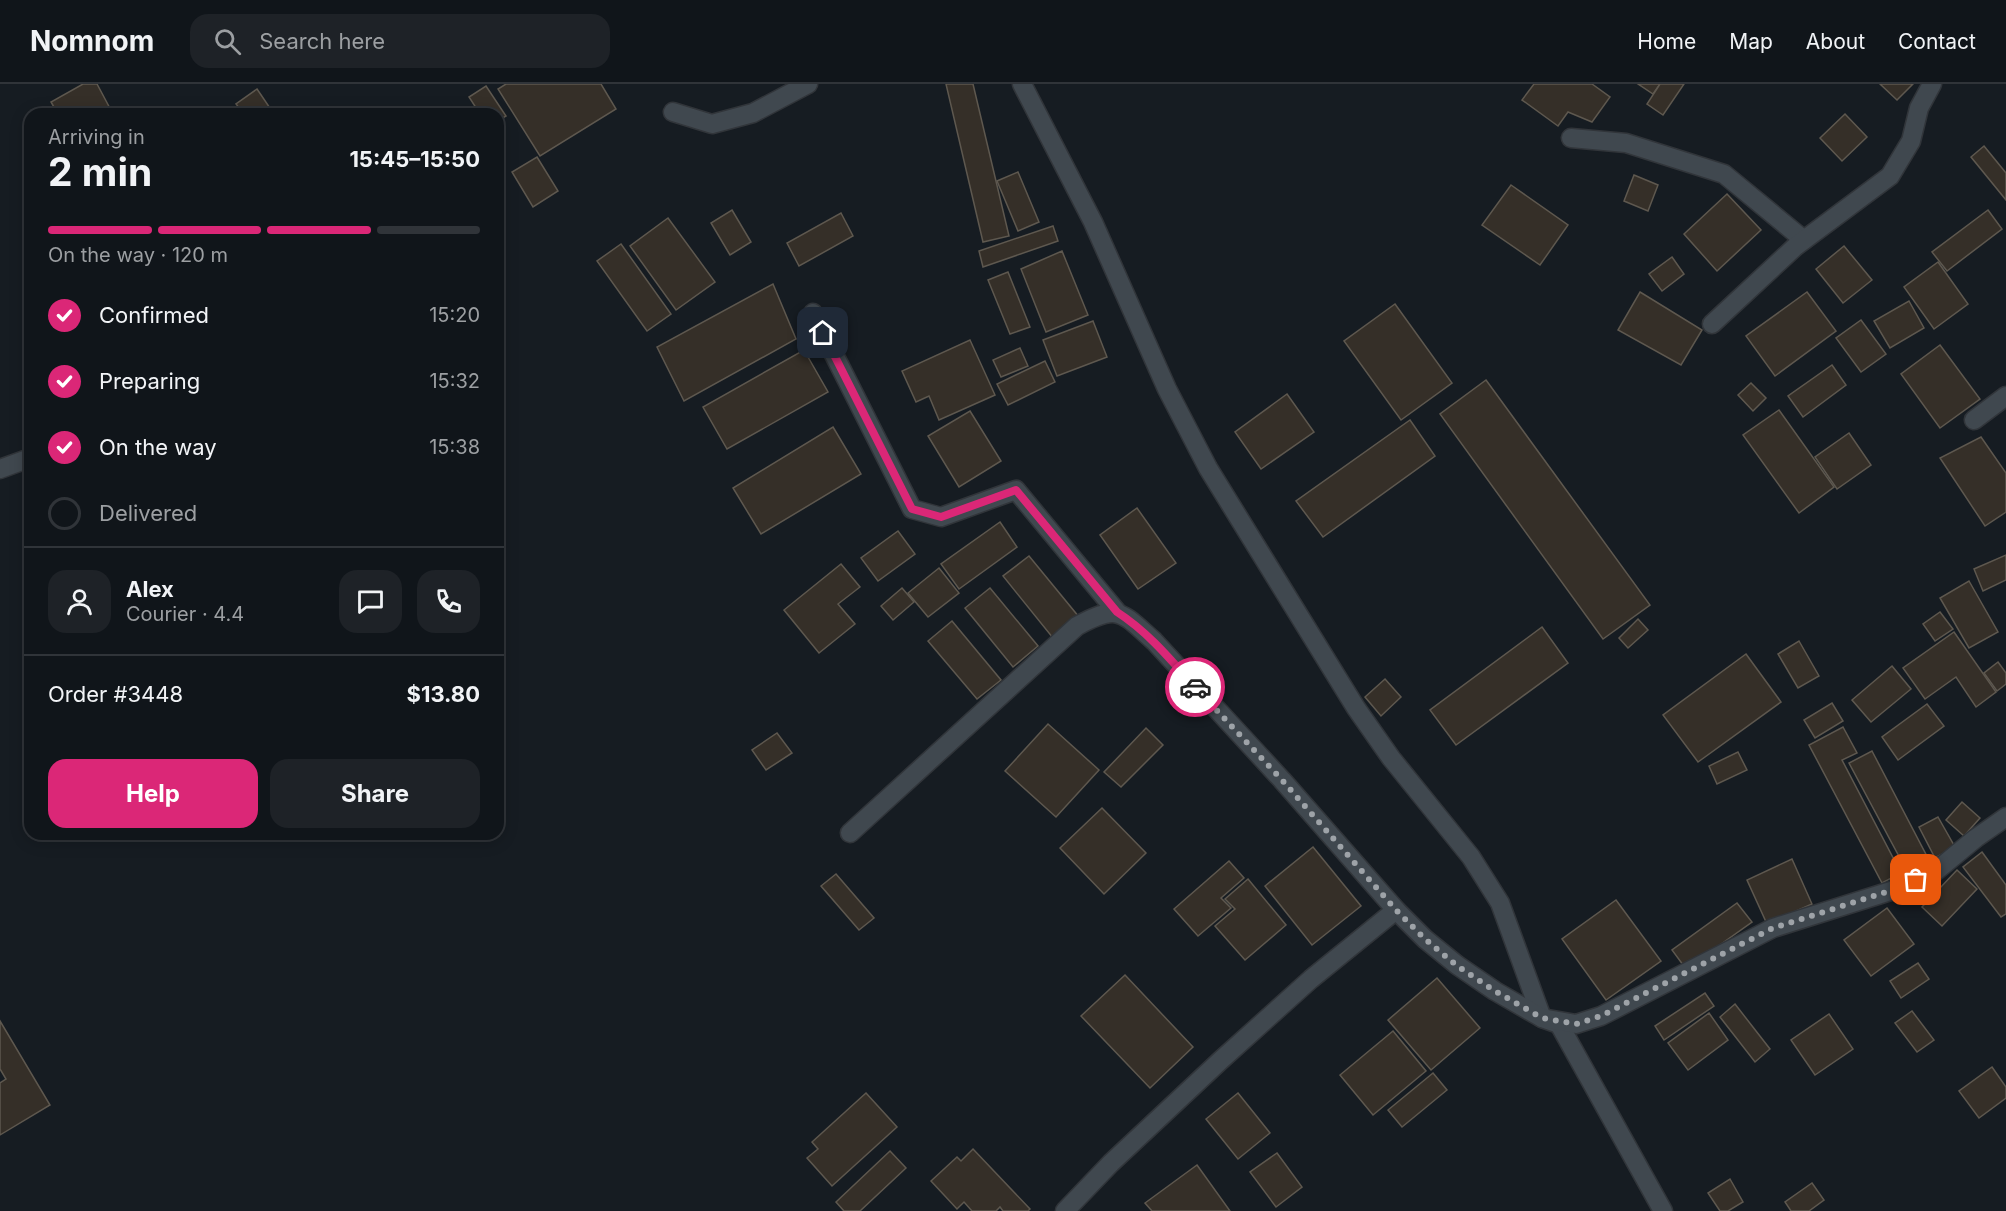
<!DOCTYPE html>
<meta charset="utf-8">
<style>
body{margin:0;font-family:Inter,sans-serif;background:#1e2227;color:#f1f3f6;height:100vh;display:flex;flex-direction:column;font-size:22px;white-space:nowrap}
*{box-sizing:border-box;margin:0}
p{font-size:20px;color:#9c9fa2}
.icon{flex:none;width:33px;height:33px;fill:none;stroke:currentColor;stroke-width:2;stroke-linecap:round;stroke-linejoin:round}
.map{position:relative;flex:1;overflow:hidden}
.sheet{position:absolute;left:24px;top:24px;width:480px;height:732px;display:flex;flex-direction:column;background:#10151a;border-radius:18px;box-shadow:0 3px 15px #0003,0 0 0 2px #303439}
.sheet>*{flex:none}
.pin{position:absolute;display:grid;place-items:center;width:51px;height:51px;color:#fff;margin:-26px;border-radius:12px;box-shadow:0 3px 9px #0006}
.courier{position:absolute;display:grid;place-items:center;width:60px;height:60px;margin:-30px;border:4px solid #db2777;border-radius:50%;background:#fff;color:#222;box-shadow:0 2px 8px #0007}
.overview em{font-style:normal;font-weight:700}
.overview div{display:flex;flex-direction:column-reverse}
.overview{display:flex;align-items:center;justify-content:space-between;height:102px;padding:0 24px}
h1{font-size:39px;font-weight:700;line-height:45px}
.bar{display:grid;grid-template-columns:repeat(4,1fr);gap:9px 6px;align-content:center;height:72px;padding:0 24px}
.bar i{height:8px;border-radius:4px;background:#303439}
.bar .on{background:#db2777}
.bar p{grid-column:span 4}
.line{display:flex;align-items:center;gap:15px;padding:0 24px;border-top:2px solid #303439}
.line div{flex:1}
.round{display:grid;place-items:center;flex:none;width:63px;height:63px;border-radius:18px;background:#1e2227}
ol{padding:0 24px;list-style:none}
li{display:flex;align-items:center;gap:18px;height:66px}
li p{margin-inline-start:auto}
li .icon{padding:6px;border-radius:50%;background:#db2777;color:#fff;stroke-width:4}
li:last-child{color:#9c9fa2}
li i{width:33px;height:33px;border:3px solid #303439;border-radius:50%}
.action{display:flex;gap:12px;margin-top:auto;padding:12px 24px}
.action a{flex:1;height:69px;border-radius:18px;background:#db2777;color:#fff;font-size:24px;font-weight:700;line-height:69px;text-align:center}
.action a+a{background:#1e2227;color:#f1f3f6}
header{display:flex;align-items:center;gap:36px;box-sizing:border-box;height:84px;padding:0 30px;background:#10151a;border-bottom:2px solid #303439}
header strong{font-size:28px}
nav{display:flex;gap:33px;margin-inline-start:auto;font-size:21px}
.search{width:420px;height:54px;background:#1e2227;display:flex;align-items:center;gap:15px;box-sizing:border-box;padding:0 21px;border-radius:18px;color:#9c9fa2;font-size:22px}
.map>svg:first-child{display:block}
.building{fill:#352f28;stroke:#5e584f;stroke-width:1.5}
.lines{fill:none;stroke-linecap:round;stroke-linejoin:round}
.minor-casing{stroke:#31353a;stroke-width:21}
.minor{stroke:#40484f;stroke-width:18}
.done{stroke:#9ea3a8;stroke-width:6;stroke-dasharray:0 10.8}
.route{stroke:#db2777;stroke-width:8}
</style>
<header>
<strong>Nomnom</strong>
<div class="search"><svg class="icon" aria-label="search" viewBox="0 0 24 24"><circle cx="10" cy="10" r="6"/><path d="M15 15l6 6"/></svg>Search here</div>
<nav><a>Home</a><a>Map</a><a>About</a><a>Contact</a></nav>
</header>
<div class="map">
<svg width="2006" height="1127" viewBox="0 0 2006 1127">
<rect width="100%" height="100%" fill="#161c22"/>
<g class="building">
<path d="M83,0H97L113,30H58L51,18Z"/>
<path d="M506,0H601L616,25L540,72L498,5Z"/>
<path d="M946,0H973L1009,152L983,158Z"/>
<path d="M1534,0H1592L1610,13L1592,38L1568,28L1558,42L1522,16Z"/>
<path d="M1638,0H1660L1653,10Z"/>
<path d="M1660,0H1684L1663,31L1647,20Z"/>
<path d="M1880,0H1913L1897,16Z"/>
<path d="M486,2L506,32L498,37V30H480L469,13Z"/>
<path d="M257,5L274,30H244L236,20Z"/>
<path d="M1845,30L1867,53L1842,77L1820,54Z"/>
<path d="M1984,62L2006,89V116L1971,73Z"/>
<path d="M537,73L558,107L533,123L512,88Z"/>
<path d="M1018,88L1039,138L1018,147L997,97Z"/>
<path d="M1634,91L1658,101L1648,127L1624,117Z"/>
<path d="M1511,101L1568,141L1540,181L1482,141Z"/>
<path d="M1727,110L1761,146L1717,187L1684,150Z"/>
<path d="M732,126L751,158L730,171L711,139Z"/>
<path d="M1988,126L2002,145L1947,187L1932,168Z"/>
<path d="M841,129L853,152L799,182L787,159Z"/>
<path d="M668,134L715,198L676,226L630,162Z"/>
<path d="M1053,142L1058,157L983,183L979,167Z"/>
<path d="M621,160L671,230L647,247L597,177Z"/>
<path d="M1844,162L1872,196L1843,219L1816,185Z"/>
<path d="M1062,167L1088,231L1046,248L1021,185Z"/>
<path d="M1672,173L1684,190L1662,207L1649,190Z"/>
<path d="M1938,178L1968,220L1934,245L1904,203Z"/>
<path d="M1008,188L1030,243L1010,250L988,196Z"/>
<path d="M773,200L796,255L684,317L657,263Z"/>
<path d="M1640,208L1702,246L1681,281L1618,246Z"/>
<path d="M1807,208L1836,247L1775,292L1746,252Z"/>
<path d="M1909,217L1924,244L1890,264L1874,237Z"/>
<path d="M1395,220L1452,299L1401,336L1344,257Z"/>
<path d="M1861,236L1886,270L1861,288L1836,254Z"/>
<path d="M1093,237L1107,273L1057,292L1043,256Z"/>
<path d="M970,256L995,311L939,336L929,312L916,318L902,287Z"/>
<path d="M1940,261L1980,315L1940,344L1901,290Z"/>
<path d="M1020,264L1028,282L1001,293L993,276Z"/>
<path d="M804,266L828,308L727,365L703,323Z"/>
<path d="M1045,277L1055,298L1008,321L997,300Z"/>
<path d="M1832,281L1846,301L1803,333L1788,312Z"/>
<path d="M1486,296L1650,521L1603,555L1440,330Z"/>
<path d="M1751,299L1766,314L1753,327L1738,311Z"/>
<path d="M1287,310L1314,348L1261,385L1235,348Z"/>
<path d="M1779,326L1834,403L1799,429L1743,351Z"/>
<path d="M970,327L1001,377L959,403L928,352Z"/>
<path d="M1410,336L1435,372L1323,453L1296,417Z"/>
<path d="M833,343L861,390L761,450L733,404Z"/>
<path d="M1849,349L1871,381L1837,405L1815,373Z"/>
<path d="M1981,353L2006,389V428L1985,442L1940,374Z"/>
<path d="M1137,424L1176,479L1138,505L1100,451Z"/>
<path d="M1000,438L1017,463L959,505L941,480Z"/>
<path d="M898,447L915,470L878,497L861,474Z"/>
<path d="M2006,471V496L1983,507L1974,485Z"/>
<path d="M1029,472L1079,533L1053,554L1003,492Z"/>
<path d="M841,480L860,503L838,520L855,540L819,569L784,526Z"/>
<path d="M939,484L959,509L928,533L908,509Z"/>
<path d="M1969,497L1998,548L1969,564L1940,514Z"/>
<path d="M902,504L914,518L893,536L881,522Z"/>
<path d="M990,504L1038,562L1013,583L965,524Z"/>
<path d="M1940,528L1953,545L1935,557L1923,540Z"/>
<path d="M1638,535L1648,546L1628,564L1619,554Z"/>
<path d="M952,537L1001,596L977,615L928,557Z"/>
<path d="M1542,543L1568,579L1456,661L1430,626Z"/>
<path d="M1954,548L1996,608L1976,623L1956,593L1925,615L1903,584Z"/>
<path d="M1799,557L1819,592L1798,604L1778,570Z"/>
<path d="M1746,570L1781,618L1698,678L1663,631Z"/>
<path d="M1998,578L2006,589V600L1997,607L1984,589Z"/>
<path d="M1892,582L1911,605L1871,638L1852,616Z"/>
<path d="M1385,595L1401,613L1381,632L1365,613Z"/>
<path d="M1832,619L1843,637L1815,654L1804,636Z"/>
<path d="M1927,620L1944,642L1898,676L1882,653Z"/>
<path d="M1048,640L1099,686L1056,733L1005,687Z"/>
<path d="M1843,643L1857,669L1842,676L1901,789L1882,799L1809,661Z"/>
<path d="M1146,644L1163,661L1121,703L1104,688Z"/>
<path d="M777,649L792,669L766,686L752,666Z"/>
<path d="M1872,667L1931,780L1909,791L1849,679Z"/>
<path d="M1738,668L1747,686L1717,700L1709,682Z"/>
<path d="M1962,718L1980,734L1964,752L1946,736Z"/>
<path d="M1102,724L1146,769L1104,810L1060,764Z"/>
<path d="M1938,733L1955,763L1935,774L1919,743Z"/>
<path d="M1313,763L1361,822L1312,861L1265,802Z"/>
<path d="M1982,768L2006,801V830L2001,833L1963,783Z"/>
<path d="M1792,775L1812,820L1767,840L1747,796Z"/>
<path d="M1229,777L1244,794L1221,814L1231,824L1198,852L1174,825Z"/>
<path d="M1957,786L1977,805L1942,842L1922,823Z"/>
<path d="M836,790L874,834L859,846L821,802Z"/>
<path d="M1248,795L1286,841L1245,876L1215,842L1235,825L1225,815Z"/>
<path d="M1616,816L1661,877L1606,916L1562,855Z"/>
<path d="M1737,819L1752,838L1686,885L1672,866Z"/>
<path d="M1887,824L1914,860L1871,892L1844,856Z"/>
<path d="M1918,879L1929,895L1901,914L1890,897Z"/>
<path d="M1125,891L1193,963L1150,1004L1081,932Z"/>
<path d="M1437,894L1480,944L1431,986L1388,936Z"/>
<path d="M1705,909L1714,922L1664,956L1655,942Z"/>
<path d="M1735,920L1770,965L1755,978L1720,933Z"/>
<path d="M1912,927L1934,956L1917,968L1895,939Z"/>
<path d="M1709,929L1728,956L1688,986L1668,959Z"/>
<path d="M1829,930L1853,965L1815,991L1791,956Z"/>
<path d="M0,937L50,1021L0,1051V999L6,995L0,985Z"/>
<path d="M1393,947L1426,987L1373,1031L1340,991Z"/>
<path d="M1992,983L2006,1003V1014L1979,1034L1959,1007Z"/>
<path d="M1433,989L1447,1006L1402,1043L1388,1026Z"/>
<path d="M866,1009L897,1043L832,1102L807,1074L818,1065L812,1058Z"/>
<path d="M1238,1009L1270,1049L1238,1075L1206,1035Z"/>
<path d="M973,1065L1030,1125L1028,1127H1003L1000,1123L996,1127H972L964,1118L957,1125L931,1097L957,1073L961,1077Z"/>
<path d="M890,1067L906,1084L860,1127H844L836,1118Z"/>
<path d="M1277,1069L1302,1103L1276,1123L1250,1088Z"/>
<path d="M1197,1081L1230,1127H1152L1145,1119Z"/>
<path d="M1730,1095L1743,1118L1728,1127H1720L1708,1109Z"/>
<path d="M1812,1099L1824,1116L1809,1127H1791L1785,1118Z"/>
</g>
<g class="lines">
<g class="minor-casing">
<g id="minor">
<path d="M1022,0L1093,138L1167,305L1208,384L1356,624L1391,674L1471,773L1500,819L1542,934L1559,940L1663,1127"/>
<path d="M673,28L712,40L753,29L808,0"/>
<path d="M1571,54L1626,59L1724,90L1804,156"/>
<path d="M813,229L912,425L941,433L1016,406L1117,528"/>
<path d="M1712,240L1796,162L1890,92L1911,57L1919,24L1932,0"/>
<path d="M1974,336L2006,312"/>
<path d="M0,385L30,374"/>
<path d="M850,749L1077,542C1119,519 1121,528 1154,557L1282,696L1396,826L1425,855L1457,881L1495,907L1542,934L1576,940L1601,932L1773,844L1897,805L1936,787L1976,754L2006,733"/>
<path d="M1065,1127L1111,1079L1221,976L1311,895L1396,826"/>
</g>
</g>
<use href="#minor" class="minor"/>
</g>
<g class="lines">
<path class="done" d="M1195,603L1282,696L1396,826L1425,855L1456,881L1495,907L1542,934L1576,940L1601,932L1773,844L1896,805L1916,796"/>
<path class="route" d="M823,249L912,425L941,433L1016,406L1117,528C1148,548 1171,576 1195,603"/>
</g>
</svg>
<div class="pin" style="left:1916px;top:796px;background:#ea580c"><svg class="icon" aria-label="bag" viewBox="0 0 24 24"><path d="M5 8h14l-1 12H6zM9 8a3 3 0 0 1 6 0"/></svg></div>
<div class="pin" style="left:823px;top:249px;background:#1f2937"><svg class="icon" aria-label="home" viewBox="0 0 24 24"><path d="M3 11l9-7 9 7M6 9v11h12V9"/></svg></div>
<div class="courier" style="left:1195px;top:603px"><svg class="icon" aria-label="car" viewBox="0 0 24 24"><path d="M5 17H2v-5l4-1 3-4h7l3 4 3 1v5h-3M9 17h6M6 11h13"/><circle cx="7" cy="17" r="2"/><circle cx="17" cy="17" r="2"/></svg></div>
<section class="sheet">
<div class="overview"><div><h1>2 min</h1><p>Arriving in</p></div><em>15:45–15:50</em></div>
<div class="bar"><i class="on"></i><i class="on"></i><i class="on"></i><i></i><p>On the way · 120 m</p></div>
<ol>
<li><svg class="icon" aria-label="check" viewBox="0 0 24 24"><path d="M5 12l5 5 9-10"/></svg>Confirmed<p>15:20</p></li>
<li><svg class="icon" aria-label="check" viewBox="0 0 24 24"><path d="M5 12l5 5 9-10"/></svg>Preparing<p>15:32</p></li>
<li><svg class="icon" aria-label="check" viewBox="0 0 24 24"><path d="M5 12l5 5 9-10"/></svg>On the way<p>15:38</p></li>
<li><i></i>Delivered</li>
</ol>
<div class="line" style="height:108px"><a class="round"><svg class="icon" aria-label="person" viewBox="0 0 24 24"><circle cx="12" cy="8" r="4"/><path d="M4 21q1-7 8-7t8 7"/></svg></a><div><b>Alex</b><p>Courier · 4.4</p></div><a class="round"><svg class="icon" aria-label="chat" viewBox="0 0 24 24"><path d="M4 5h16v11H9l-5 4z"/></svg></a><a class="round"><svg class="icon" aria-label="phone" viewBox="0 0 24 24"><path d="M5 4h4l2 5-3 2q2 4 5 5l2-3 5 2v4C11 20 4 13 5 4z"/></svg></a></div>
<div class="line" style="height:78px"><div>Order #3448</div><b>$13.80</b></div>
<div class="action"><a>Help</a><a>Share</a></div>
</section>
</div>
